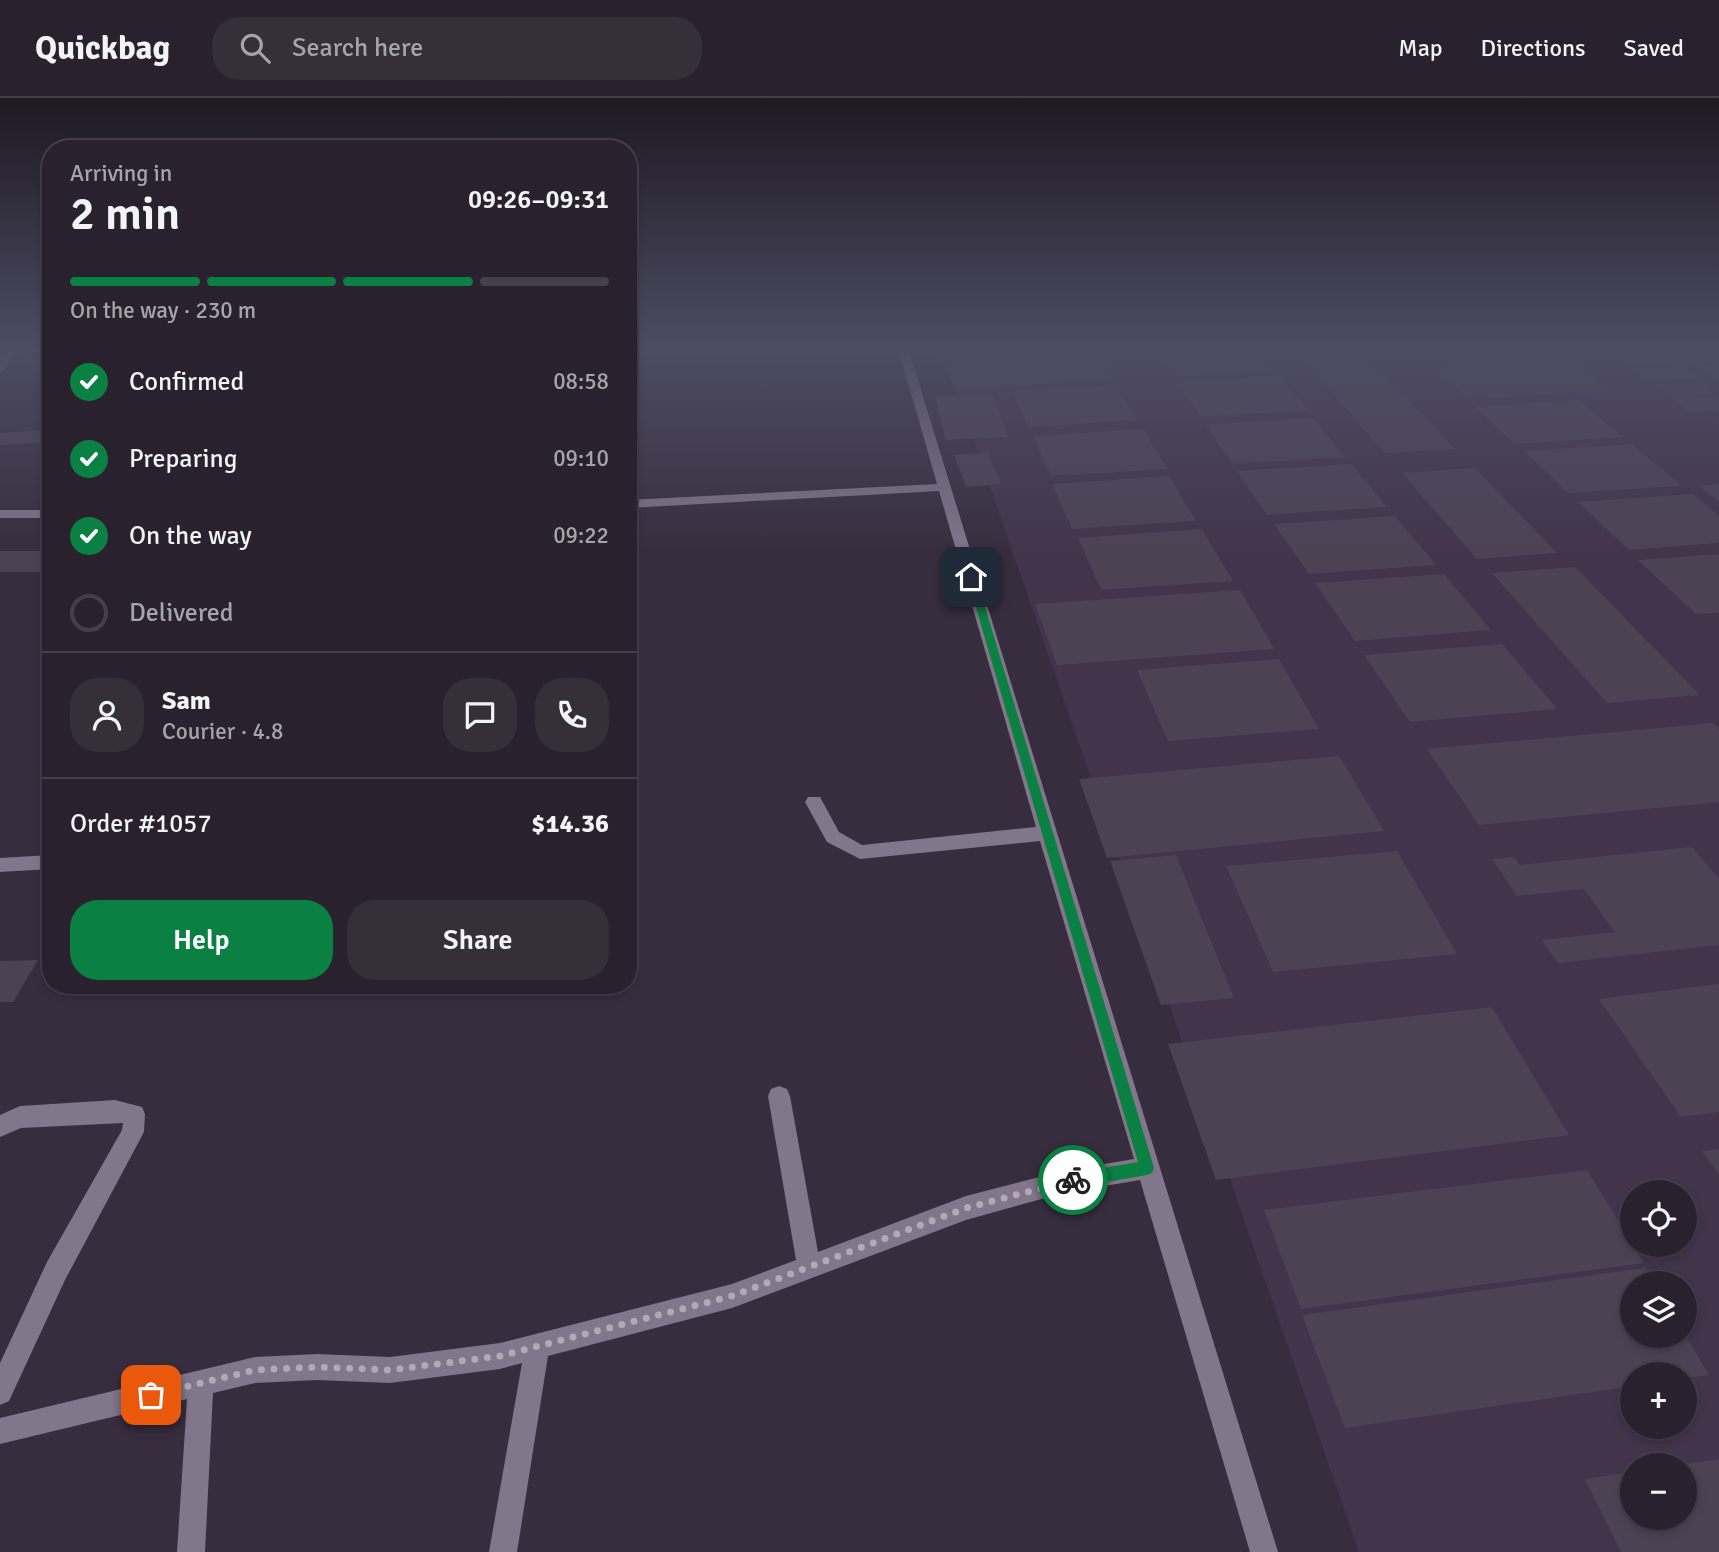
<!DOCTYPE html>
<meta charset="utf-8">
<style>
body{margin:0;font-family:Signika,sans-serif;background:#352f3a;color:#f1f3f6;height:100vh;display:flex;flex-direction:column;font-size:26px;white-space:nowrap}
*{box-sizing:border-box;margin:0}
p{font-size:23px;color:#a5a4aa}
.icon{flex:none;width:38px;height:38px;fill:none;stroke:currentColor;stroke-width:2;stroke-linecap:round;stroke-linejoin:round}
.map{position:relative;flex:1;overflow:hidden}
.details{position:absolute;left:42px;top:42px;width:595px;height:854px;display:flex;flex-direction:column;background:#29222e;border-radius:28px;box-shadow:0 4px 10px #0003,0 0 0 2px #453f4a}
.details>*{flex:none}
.fabs{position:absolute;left:1620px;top:1082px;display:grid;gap:14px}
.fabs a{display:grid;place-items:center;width:77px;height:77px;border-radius:50%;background:#29222e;box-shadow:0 4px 10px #0003,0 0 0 2px #453f4a;font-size:35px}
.pin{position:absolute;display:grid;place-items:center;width:60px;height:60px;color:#fff;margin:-30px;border-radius:14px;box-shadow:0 4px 10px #0006}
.courier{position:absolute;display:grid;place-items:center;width:70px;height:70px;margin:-35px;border:5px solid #0b8043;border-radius:50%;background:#fff;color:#222;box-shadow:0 2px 9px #0007}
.summary em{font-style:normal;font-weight:600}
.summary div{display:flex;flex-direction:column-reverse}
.summary{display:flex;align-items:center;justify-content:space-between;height:119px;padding:0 28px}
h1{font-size:46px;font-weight:600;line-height:52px}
.bar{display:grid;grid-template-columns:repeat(4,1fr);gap:10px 7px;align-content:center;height:84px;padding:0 28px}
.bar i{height:9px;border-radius:5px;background:#453f4a}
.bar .on{background:#0b8043}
.bar p{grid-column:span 4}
.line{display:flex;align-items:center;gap:18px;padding:0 28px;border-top:2px solid #453f4a}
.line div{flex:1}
.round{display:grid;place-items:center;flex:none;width:74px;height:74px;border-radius:28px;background:#352f3a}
ol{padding:0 28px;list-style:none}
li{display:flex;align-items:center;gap:21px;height:77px}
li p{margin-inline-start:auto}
li .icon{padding:7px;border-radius:50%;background:#0b8043;color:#fff;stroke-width:4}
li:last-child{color:#a5a4aa}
li i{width:38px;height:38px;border:4px solid #453f4a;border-radius:50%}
.action{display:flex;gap:14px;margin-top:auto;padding:14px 28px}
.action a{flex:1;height:80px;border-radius:28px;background:#0b8043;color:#fff;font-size:28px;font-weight:600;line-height:80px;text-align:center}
.action a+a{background:#352f3a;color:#f1f3f6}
header{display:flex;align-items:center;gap:42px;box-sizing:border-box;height:98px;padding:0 35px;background:#29222e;border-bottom:2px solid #453f4a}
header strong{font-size:33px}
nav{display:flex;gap:38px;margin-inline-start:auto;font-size:24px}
.search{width:490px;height:63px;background:#352f3a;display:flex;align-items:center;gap:18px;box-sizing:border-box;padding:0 24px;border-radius:28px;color:#a5a4aa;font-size:26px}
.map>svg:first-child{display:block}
.built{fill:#42344b;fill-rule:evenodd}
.building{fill:#4d4254}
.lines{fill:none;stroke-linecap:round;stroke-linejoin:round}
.minor{fill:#82768a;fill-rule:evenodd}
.route{fill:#0b8043}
.done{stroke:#b1a9b6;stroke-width:7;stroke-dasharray:0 12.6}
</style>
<header>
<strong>Quickbag</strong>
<div class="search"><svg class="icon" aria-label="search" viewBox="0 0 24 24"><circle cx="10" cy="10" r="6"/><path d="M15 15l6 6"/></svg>Search here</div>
<nav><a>Map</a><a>Directions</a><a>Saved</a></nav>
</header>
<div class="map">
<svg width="1719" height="1454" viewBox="0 0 1719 1454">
<rect width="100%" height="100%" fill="#372d3e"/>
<path class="built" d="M943,253H1719V1454H1359ZM1633,1094H1685V1146H1633ZM1633,1185H1685V1237H1633ZM1633,1276H1685V1328H1633ZM1633,1367H1685V1419H1633Z"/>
<g class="building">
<path d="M29,253H51V264L23,265Z"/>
<path d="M1041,253H1097L1114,281L955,291L942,259Z"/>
<path d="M1155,253H1258L1274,272L1173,278Z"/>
<path d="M1295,253H1361L1456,351L1385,355Z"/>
<path d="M1417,253H1537V255L1426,261Z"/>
<path d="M1675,253H1719V263L1691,264Z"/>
<path d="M1664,254L1680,266L1629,268L1614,256Z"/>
<path d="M1569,262L1608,293L1469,301L1436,270Z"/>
<path d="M1719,266V279H1712L1695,267Z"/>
<path d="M1683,268L1699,280L1648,283L1633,270Z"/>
<path d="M1279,278L1308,312L1201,319L1177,284Z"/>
<path d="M1703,284L1719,296L1669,298L1654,286Z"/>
<path d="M1116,287L1137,322L1028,329L1012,293Z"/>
<path d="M993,296L1008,339L946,342L935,298Z"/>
<path d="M1719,299V313L1689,314L1672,301Z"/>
<path d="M1578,302L1623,339L1515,346L1475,309Z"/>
<path d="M1313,320L1345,359L1232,366L1206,327Z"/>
<path d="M1144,331L1167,371L1051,378L1033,338Z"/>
<path d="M51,332V344L0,347V335Z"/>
<path d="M1632,346L1682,388L1568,395L1524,353Z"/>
<path d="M988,354L1001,386L966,389L954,357Z"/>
<path d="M1351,366L1387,409L1267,417L1237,373Z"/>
<path d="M1475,370L1557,455L1477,461L1402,375Z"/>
<path d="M1169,378L1196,423L1072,431L1052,386Z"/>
<path d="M1719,386V404L1698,387Z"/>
<path d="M1693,396L1719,418V445L1629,452L1578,404Z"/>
<path d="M1395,418L1436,467L1309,476L1274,426Z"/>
<path d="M1202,431L1233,483L1101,492L1078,440Z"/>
<rect x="0" y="453" width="51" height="21"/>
<path d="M1719,456V515L1696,516L1638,462Z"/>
<path d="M1575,469L1700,597L1607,605L1492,475Z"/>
<path d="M1444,476L1491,532L1355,543L1315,485Z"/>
<path d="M1240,492L1274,551L1057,567L1035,506Z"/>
<path d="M1502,546L1557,611L1410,624L1364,557Z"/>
<path d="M1279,561L1319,631L1168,643L1137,572Z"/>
<path d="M1713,625L1719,631V704L1479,727L1427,651Z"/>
<path d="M1339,658L1384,733L1107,760L1079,681Z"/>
<path d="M1692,749L1719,781V847L1558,865L1542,842L1615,834L1584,791L1517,798L1492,761L1514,759L1520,767Z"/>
<path d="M1397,753L1457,856L1273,874L1226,768Z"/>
<path d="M1176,757L1234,900L1161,907L1110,763Z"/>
<path d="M38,862L13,904H0V863Z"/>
<path d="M1719,886V1014L1681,1019L1599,901Z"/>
<path d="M1492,909L1569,1037L1216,1082L1168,946Z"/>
<path d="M1719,1051V1077L1702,1053Z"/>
<path d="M1587,1072L1644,1165L1301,1211L1264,1112Z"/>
<path d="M1645,1170L1654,1185H1633V1237H1685L1709,1277L1685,1280V1276H1633V1288L1345,1330L1302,1217Z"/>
<path d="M1719,1361V1454H1621L1585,1381L1633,1374V1419H1685V1366Z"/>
</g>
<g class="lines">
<g class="minor">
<path d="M4,253H14L5,271L0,274V261Z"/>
<path d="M899,253H909L1278,1454H1250L1140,1082L1063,1095L966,1122L732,1210L548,1258L517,1454H489L522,1265L500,1271L390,1285L317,1282L255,1285L213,1295L205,1454H177L187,1301L0,1346V1320L255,1259L317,1256L390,1259L500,1245L732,1186L796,1162L768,998L771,991L779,988L787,991L790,998L818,1154L966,1098L1063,1073L1134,1061L1040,743L860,761L827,744L805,704L808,699H820L839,734L862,747L1036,729L939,393L628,410V402L937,386Z"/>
<rect x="0" y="412" width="51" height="8"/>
<path d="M51,757V771L0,774V760Z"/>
<path d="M115,1002L142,1009L145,1016L144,1034L65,1182L9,1303L0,1307V1265L47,1164L122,1032L123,1025L21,1030L0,1039V1017L20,1008Z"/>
</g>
</g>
<linearGradient id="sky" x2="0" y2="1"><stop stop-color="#1e1922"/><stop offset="0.55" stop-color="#4d4c63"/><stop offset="1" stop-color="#4d4c63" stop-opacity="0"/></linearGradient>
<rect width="1719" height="457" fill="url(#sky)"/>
<path class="route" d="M971,476L976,479L1154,1070L1152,1075L1147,1077L1073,1090L1068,1087L1066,1082L1068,1077L1073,1075L1138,1064L967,479Z"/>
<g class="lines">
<path class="done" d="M151,1297L255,1272L317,1269L390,1272L500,1258L732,1198L966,1110L1073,1082"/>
</g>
</svg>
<div class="fabs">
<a><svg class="icon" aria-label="locate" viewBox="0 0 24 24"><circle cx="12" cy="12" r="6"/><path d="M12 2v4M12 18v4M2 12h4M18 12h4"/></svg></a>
<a><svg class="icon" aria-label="layers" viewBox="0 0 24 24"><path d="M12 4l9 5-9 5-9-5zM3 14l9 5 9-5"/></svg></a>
<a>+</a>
<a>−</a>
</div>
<div class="pin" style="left:151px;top:1297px;background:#ea580c"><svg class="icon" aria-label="bag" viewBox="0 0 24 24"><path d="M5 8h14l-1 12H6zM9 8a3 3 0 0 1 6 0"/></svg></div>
<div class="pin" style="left:971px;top:479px;background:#1f2937"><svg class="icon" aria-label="home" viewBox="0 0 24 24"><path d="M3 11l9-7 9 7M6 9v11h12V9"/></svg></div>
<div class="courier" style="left:1073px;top:1082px"><svg class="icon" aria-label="bike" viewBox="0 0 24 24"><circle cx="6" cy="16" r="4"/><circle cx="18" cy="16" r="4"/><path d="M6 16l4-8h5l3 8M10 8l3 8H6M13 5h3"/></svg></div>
<section class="details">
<div class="summary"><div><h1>2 min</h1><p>Arriving in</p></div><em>09:26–09:31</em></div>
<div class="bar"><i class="on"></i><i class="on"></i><i class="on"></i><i></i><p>On the way · 230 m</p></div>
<ol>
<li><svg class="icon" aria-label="check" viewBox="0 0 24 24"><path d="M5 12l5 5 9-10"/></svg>Confirmed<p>08:58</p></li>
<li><svg class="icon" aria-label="check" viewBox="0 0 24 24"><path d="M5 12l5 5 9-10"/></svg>Preparing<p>09:10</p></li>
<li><svg class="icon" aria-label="check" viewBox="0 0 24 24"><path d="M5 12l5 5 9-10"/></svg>On the way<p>09:22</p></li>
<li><i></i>Delivered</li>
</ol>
<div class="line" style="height:126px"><a class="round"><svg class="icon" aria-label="person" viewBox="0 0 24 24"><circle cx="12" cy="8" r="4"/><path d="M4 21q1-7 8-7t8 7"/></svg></a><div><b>Sam</b><p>Courier · 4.8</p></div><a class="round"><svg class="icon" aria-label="chat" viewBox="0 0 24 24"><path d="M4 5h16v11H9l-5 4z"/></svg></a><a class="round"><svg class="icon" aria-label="phone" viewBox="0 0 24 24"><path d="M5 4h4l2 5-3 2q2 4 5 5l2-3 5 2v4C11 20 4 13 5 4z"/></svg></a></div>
<div class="line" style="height:91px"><div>Order #1057</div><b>$14.36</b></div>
<div class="action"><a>Help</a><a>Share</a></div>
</section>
</div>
